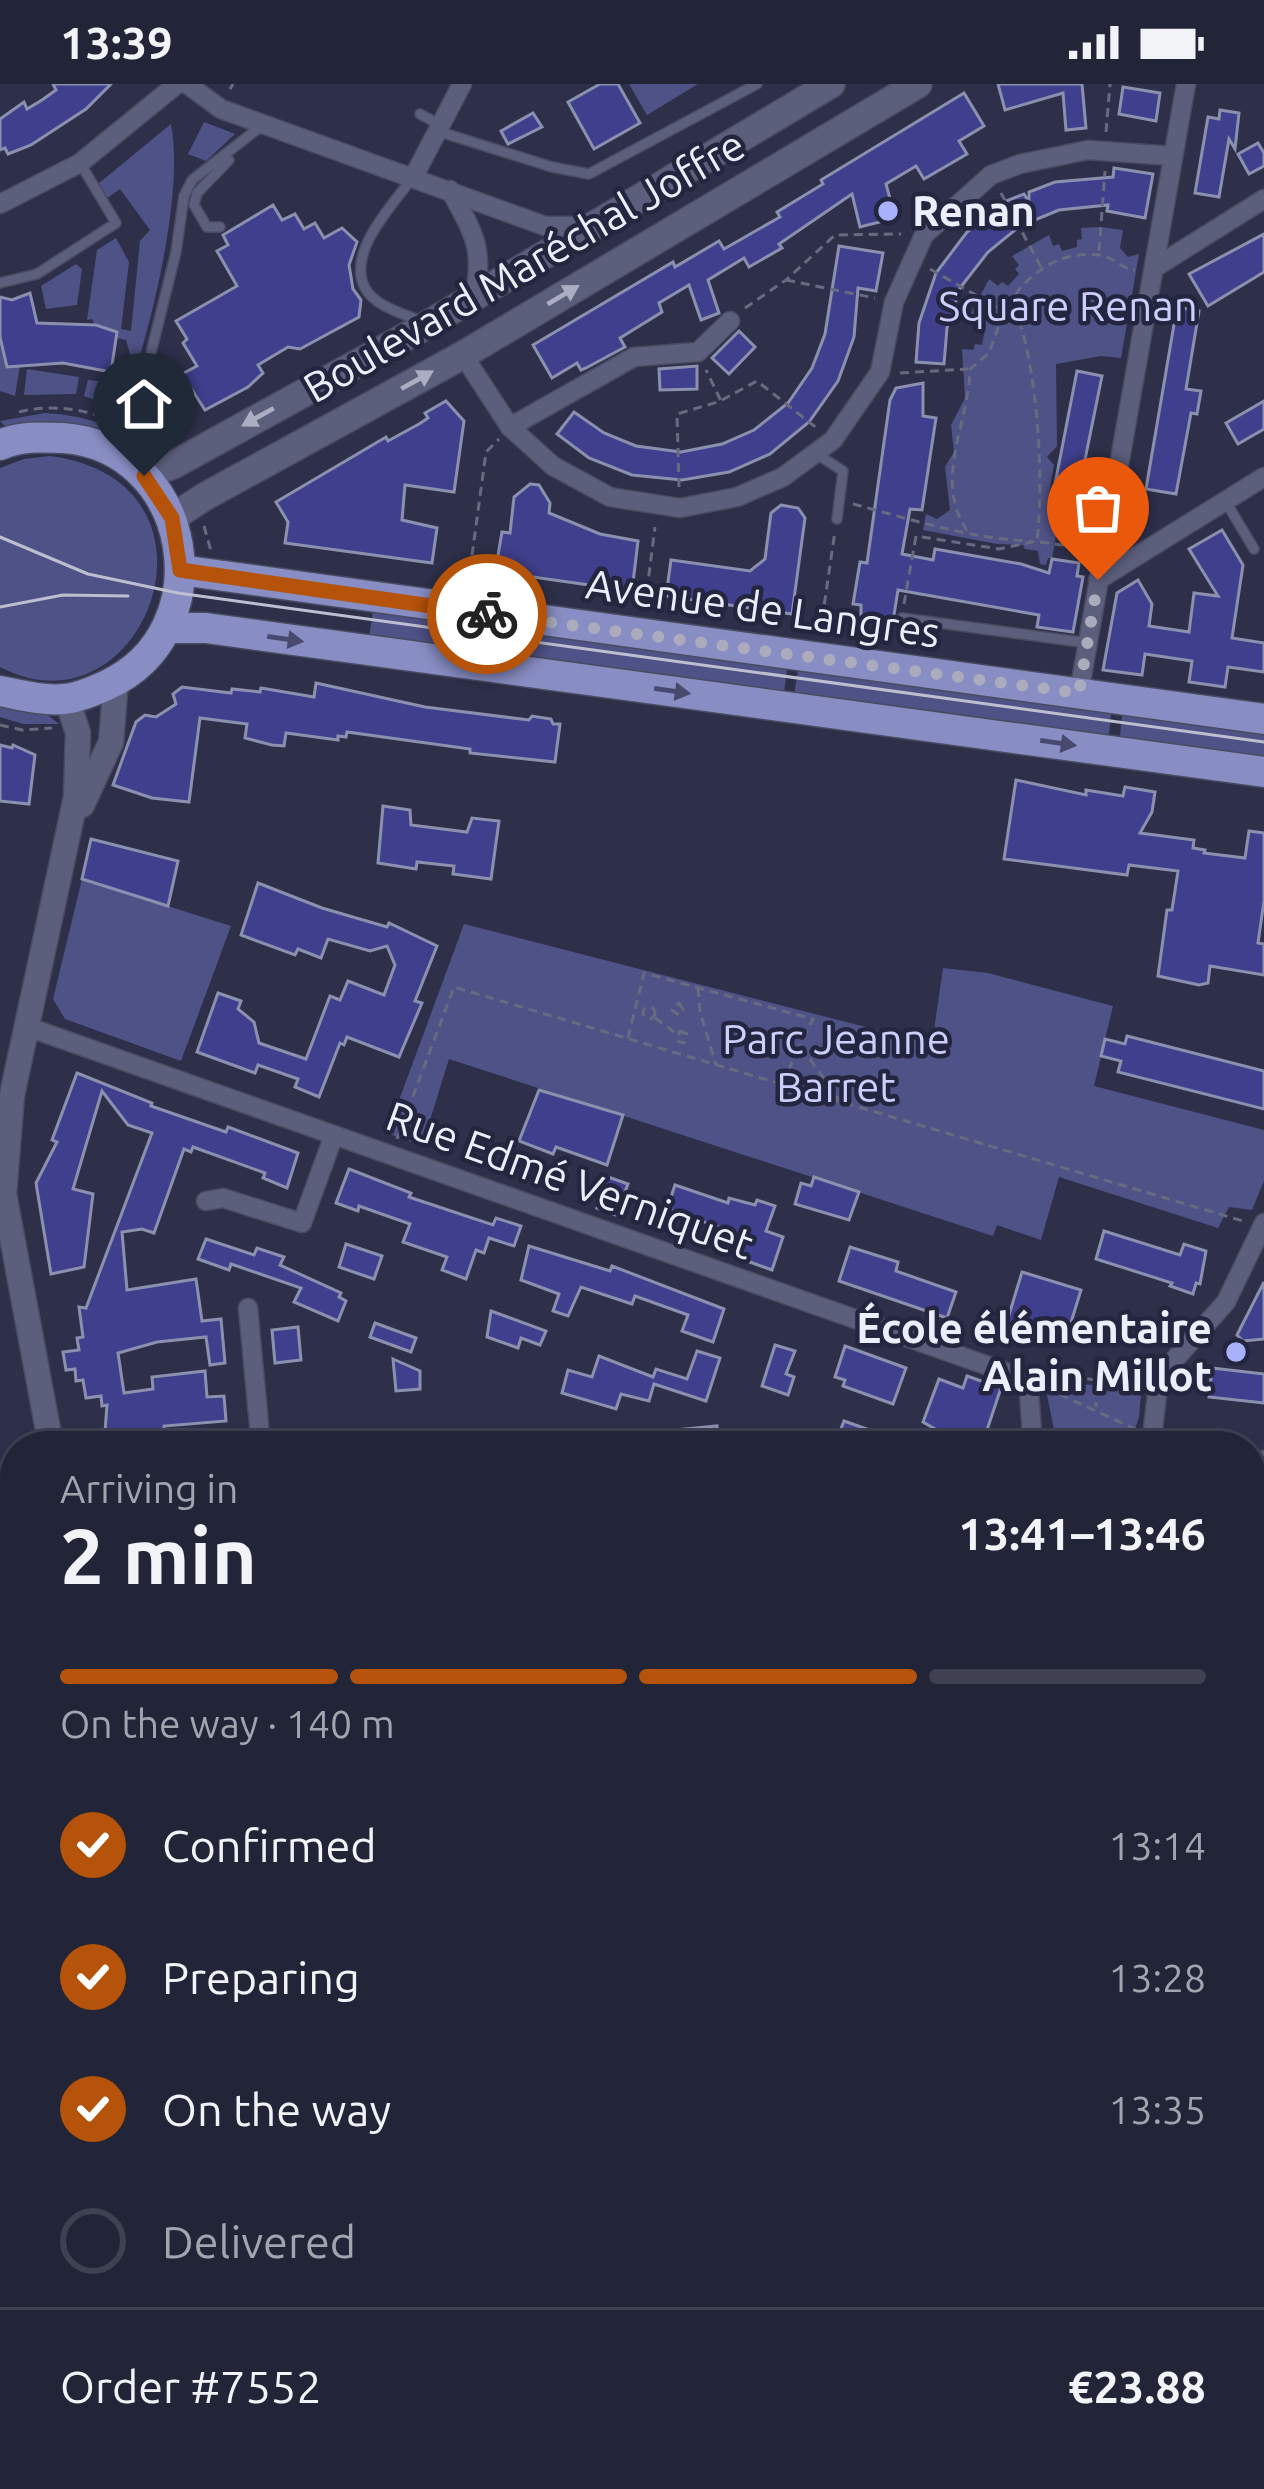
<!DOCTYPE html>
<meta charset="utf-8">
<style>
body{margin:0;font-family:Ubuntu,sans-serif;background:#2e3043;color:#f1f3f6;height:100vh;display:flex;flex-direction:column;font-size:45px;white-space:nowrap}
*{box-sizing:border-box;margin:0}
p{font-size:39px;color:#a2a4ae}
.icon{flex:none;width:66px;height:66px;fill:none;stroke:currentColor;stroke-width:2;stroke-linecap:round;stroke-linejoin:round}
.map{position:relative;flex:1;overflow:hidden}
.details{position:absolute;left:0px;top:1347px;width:1266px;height:1059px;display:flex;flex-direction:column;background:#222438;border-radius:48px 48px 0 0;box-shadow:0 3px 9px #0004,0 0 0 3px #3f4153}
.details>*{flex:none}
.pin{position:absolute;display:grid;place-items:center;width:102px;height:102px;color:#fff;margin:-123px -51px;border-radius:50% 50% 50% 0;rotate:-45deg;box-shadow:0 0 12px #0007}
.pin .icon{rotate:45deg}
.courier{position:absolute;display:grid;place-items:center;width:120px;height:120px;margin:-60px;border:9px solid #b45309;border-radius:50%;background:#fff;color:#222;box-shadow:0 3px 15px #0007}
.summary em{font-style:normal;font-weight:600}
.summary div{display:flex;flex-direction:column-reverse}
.summary{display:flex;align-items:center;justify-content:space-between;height:204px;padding:0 60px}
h1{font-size:78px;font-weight:600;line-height:90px}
.bar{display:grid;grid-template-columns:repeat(4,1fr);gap:18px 12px;align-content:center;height:144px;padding:0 60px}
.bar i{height:15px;border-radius:9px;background:#3f4153}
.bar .selected{background:#b45309}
.bar p{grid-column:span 4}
.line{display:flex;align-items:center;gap:30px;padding:0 60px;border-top:3px solid #3f4153}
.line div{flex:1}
ol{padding:0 60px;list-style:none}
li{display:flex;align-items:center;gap:36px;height:132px}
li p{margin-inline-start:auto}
li .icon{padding:12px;border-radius:50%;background:#b45309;color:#fff;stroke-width:4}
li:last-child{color:#a2a4ae}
li i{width:66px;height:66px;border:6px solid #3f4153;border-radius:50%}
.status{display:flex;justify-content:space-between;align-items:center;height:84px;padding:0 60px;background:#222438;direction:ltr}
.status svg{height:33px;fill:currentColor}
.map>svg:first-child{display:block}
.green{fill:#4f5286}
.water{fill:#160452}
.building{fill:#3f3f8d;stroke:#8c90af;stroke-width:3}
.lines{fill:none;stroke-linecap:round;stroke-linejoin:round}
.service-casing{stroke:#494b61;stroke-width:12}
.minor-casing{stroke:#494b61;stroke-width:21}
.tertiary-casing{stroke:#494b61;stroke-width:27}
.secondary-casing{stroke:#494b61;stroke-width:30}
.primary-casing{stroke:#494b61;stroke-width:33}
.path{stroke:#686a80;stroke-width:3;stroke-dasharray:9 6;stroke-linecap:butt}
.service{stroke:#5c5f7c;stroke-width:9}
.minor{stroke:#5c5f7c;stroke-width:18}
.tertiary{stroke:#5c5f7c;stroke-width:24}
.secondary{stroke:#5c5f7c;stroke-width:27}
.primary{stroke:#888dc3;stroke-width:30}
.tram{stroke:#bdbfd0;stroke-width:3}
.oneway{fill:#abaec2}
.oneway2{fill:#474a6e}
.done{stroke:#aaacbe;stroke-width:12;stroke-dasharray:0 21.6}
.route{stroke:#b45309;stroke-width:15}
.poi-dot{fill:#a9b0fc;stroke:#242640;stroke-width:4.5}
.labels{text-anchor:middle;stroke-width:9;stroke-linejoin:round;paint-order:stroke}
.poi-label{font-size:42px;font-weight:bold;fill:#eceefc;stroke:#242640;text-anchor:start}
.street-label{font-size:42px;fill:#eceefc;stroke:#242640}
.park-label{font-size:42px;fill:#cacffc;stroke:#242640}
</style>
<div class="status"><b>13:39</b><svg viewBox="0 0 49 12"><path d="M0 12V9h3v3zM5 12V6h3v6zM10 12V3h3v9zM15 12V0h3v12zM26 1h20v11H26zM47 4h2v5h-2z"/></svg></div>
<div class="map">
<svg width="1264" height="2405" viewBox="0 0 1264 2405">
<rect width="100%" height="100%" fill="#2e304a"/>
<g class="green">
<path d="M629,0H698L647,31Z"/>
<path d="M204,38L235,50L206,77L188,70Z"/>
<path d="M171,40C185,113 148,254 123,326L84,312L88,296L124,300L131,273L126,256L117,254V248L96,243L92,235L87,236L97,166L116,154L129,178L121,245L131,247L140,157L150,146L120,105L106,115L98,100Z"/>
<path d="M1101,143L1123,146L1120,164L1128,173L1139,170L1121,274L1101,272L1056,280L1057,362L1047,373L1054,381L1047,420L1050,427L1060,429L1052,474H1048L1046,481L1040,480L1038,467L1025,465L1023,461L997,460L923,446L926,430L937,435L950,426L945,383L954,368L951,341L965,314L962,265L973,266L975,260L982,261L985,245L978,242L980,236L969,233L989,195L998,202L1002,198L1008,202L1019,190L1015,185L1019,181L1012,172L1049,151L1053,162L1059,160L1062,167L1077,163V156L1082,155L1081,144Z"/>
<path d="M76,180L82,185L77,221L46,225L41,202Z"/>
<path d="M0,253L7,282L20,281L15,312L0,307Z"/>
<path d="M27,285L79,293L76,310L24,311Z"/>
<path d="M45,329C91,332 127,345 161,377L135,376L7,344L0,337Z"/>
<path d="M50,372C242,397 145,659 0,583V384L24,375Z"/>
<path d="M374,521L788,578L783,616L368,560Z"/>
<path d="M799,579L1112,621L1108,659L793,618Z"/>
<path d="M0,613L34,620L59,640H23L0,633Z"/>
<path d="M1123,623L1264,642V681L1119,661Z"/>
<path d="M82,795L231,842L181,977L65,935L53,915Z"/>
<path d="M464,840L932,960L943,884L988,889L1113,922L1094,1002L1264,1046V1097L1252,1126L1229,1123L1218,1144L1059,1093L1041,1156L997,1141L993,1152L449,975L422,1062L387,1049Z"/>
<path d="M1143,1288L1139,1333L1133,1351L1124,1355L1064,1358L1054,1345L1043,1292C1076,1301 1113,1308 1143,1288Z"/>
<path d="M1264,2176V2261H1251V2183Z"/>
<path d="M15,2280V2345L0,2338V2281Z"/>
<path d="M114,2391H555L541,2405H143Z"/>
</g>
<g class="water">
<path d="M1264,2130V2176L1251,2183V2131Z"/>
<path d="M0,2338L15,2345V2388L0,2390Z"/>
<path d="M33,2391H114L143,2405H63Z"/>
<path d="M555,2391H604L596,2405H541Z"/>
</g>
<g class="building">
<path d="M53,0H111L86,25L31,61L8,70L5,64L0,66V35L24,18L27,25L42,16L56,6Z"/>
<path d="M600,0H618L640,39L594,65L568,18Z"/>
<path d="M998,0H1082L1086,44L1066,46L1063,9L1005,26Z"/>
<path d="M1123,3L1160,9L1156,37L1119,30Z"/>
<path d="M964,9L984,42L959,57L967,70L924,95L916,82L886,100L894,129L879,133L880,138L860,143L852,110L779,160L782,164L749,183L744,174L708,196L719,229L701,236L689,201L659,219L662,228L620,254L625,263L586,284L581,286L577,279L552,294L533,261L673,178L675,183L719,157L724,165L780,133L777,128L823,100L821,96Z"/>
<path d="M1220,26L1239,29L1235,65L1229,55L1219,113L1195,109L1208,33L1219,35Z"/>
<path d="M533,29L542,43L508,60L501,47Z"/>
<path d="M1258,59L1264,69V82L1249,90L1238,70Z"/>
<path d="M1114,84L1153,90L1145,134L1107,127L1108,121L1059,126L1020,142L988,168L960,204L947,244L944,280L916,278L919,239L936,189L967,148L1006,117L1024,110L1029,118V108L1055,98L1113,93Z"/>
<path d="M273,121L282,136L295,130L304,145L315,139L324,154L342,144L357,158L349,181L353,205L361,216L359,233L300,265L288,263L258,281L263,289L248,303L205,326L182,290L197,282L183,259L187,255L176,237L237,202L217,167L228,161L223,151Z"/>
<path d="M1264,150V188L1208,222L1189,190Z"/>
<path d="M839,162L883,169L876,207L858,204L854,253L838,297L809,338L770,370L729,388L682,396L632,391L589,374L557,350L574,328L604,349L636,362L681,368L722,360L754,346L788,319L812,284L825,250Z"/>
<path d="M30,209L37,239L96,241L117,248L111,288L63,279L7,283L0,253V213L12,216Z"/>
<path d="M1177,223L1199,227L1186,305L1201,307L1197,330L1191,329L1176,410L1146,405Z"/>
<path d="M739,247L755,263L729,290L712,274Z"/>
<path d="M697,282V305L660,306L659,285Z"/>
<path d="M1077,287L1102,292L1074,430L1050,426Z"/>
<path d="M923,299V332L936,334L922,426L910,425L902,470L933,476L935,465L1021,480L1049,489L1052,475L1079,479L1077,492L1083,493L1073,548L1037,543L1039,531L898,506L893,537L888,536L887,540L861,535V521L853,520L860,478L867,479L890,316L896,304Z"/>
<path d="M446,317L464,337L454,408L405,401L402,436L437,444L432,479L285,459L288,438L276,418L386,353L388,357L419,340L428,334L425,329Z"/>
<path d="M1264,317V345L1238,360L1226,339Z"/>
<path d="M530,400L539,401L550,419L549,429L600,450L638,457L632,507L504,489L505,484L496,483L502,448L510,449L514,413Z"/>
<path d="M781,421L798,424L805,434L792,530L666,512L671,476L750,487L765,475L771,429Z"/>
<path d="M1222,446L1243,481L1232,554L1264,559V588L1228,583L1225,603L1189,598L1192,577L1145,570L1142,591L1103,586L1117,509L1138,496L1152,520L1149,542L1189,548L1194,509L1218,512L1189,465Z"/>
<path d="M316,599L425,623L529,636L532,632L551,635L553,640H560L555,678L470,669V665L347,648L346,653L338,652V656L286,649L284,662L272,661L245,654L247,640L200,634L189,718L152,714L113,701L136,638L145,631L156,633L176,620L173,610L182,603L231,609L232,605L260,608L261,604L314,613Z"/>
<path d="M0,661L12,664L13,661L35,671L29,720L0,717Z"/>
<path d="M1016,696L1086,711V706L1123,712L1125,703L1155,708L1152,728L1140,749L1194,756L1193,764L1205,766L1204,769L1245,774L1249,747L1264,749V817L1258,859L1264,860V891L1210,882L1208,899L1199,901L1158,892L1167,826H1172L1178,787L1129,781L1127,791L1004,775Z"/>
<path d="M383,722L410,726L411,741L467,748L472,734L499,737L491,795L453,790L454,782L417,778L416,785L378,779Z"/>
<path d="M91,755L178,777L168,822L82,795Z"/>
<path d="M258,799L322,824L387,843L389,839L437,862L415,917L422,919L399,973L347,953L344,961L340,959L319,1013L295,1003L298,995L258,981L255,989L197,968L218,909L241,917L238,925L254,938L259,959L306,975L330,912L340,916L348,897L384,911L395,881L387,862L370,867L328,855L321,874L298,865L295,871L241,851Z"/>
<path d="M1127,952L1264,987V1025L1118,988L1121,977L1101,972L1105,955L1125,960Z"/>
<path d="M77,989L152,1019L151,1022L226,1048L228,1043L298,1069L287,1104L263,1094L265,1089L193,1063L191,1068L184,1065L154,1149L142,1145L122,1148L127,1206L196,1195L202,1237L221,1235L225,1279L210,1281L206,1253L157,1258L118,1269L124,1309L153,1305L152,1293L205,1287L207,1313L224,1312L226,1337L164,1342L165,1352L104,1361L107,1321L102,1322L101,1312L86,1314L83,1296L76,1297L75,1285L66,1286L63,1268L79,1266L77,1254L83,1253L79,1223L86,1224L152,1049L128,1041L102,1007L73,1105L93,1110L84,1183L51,1190L36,1099L57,1058L52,1056Z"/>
<path d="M539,1006L623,1031L607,1081L556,1063L553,1070L519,1057Z"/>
<path d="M349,1085L411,1109L409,1113L493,1141L496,1134L521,1142L514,1162L489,1154L484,1169L476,1166L466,1195L442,1186L447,1173L403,1158L410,1140L359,1122L358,1127L336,1119Z"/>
<path d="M608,1093L628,1100L616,1131L597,1124Z"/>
<path d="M814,1093L859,1108L849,1136L795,1120L801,1099L811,1102Z"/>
<path d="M675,1101L728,1119L729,1114L755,1121L757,1116L775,1122L766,1147L783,1153L772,1186L747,1177L749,1171L731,1165L735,1154L718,1147L719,1143L667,1125Z"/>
<path d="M1104,1147L1180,1171L1184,1160L1206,1167L1200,1200L1196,1199L1193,1210L1170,1202L1172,1199L1096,1175Z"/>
<path d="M206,1155L254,1171L257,1164L284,1173L280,1181L341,1209L339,1213L346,1217L338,1237L294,1218L301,1204L231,1180L229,1186L198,1175Z"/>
<path d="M346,1160L382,1172L374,1195L339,1183Z"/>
<path d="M529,1162L610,1187L612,1182L724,1225L713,1258L682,1247L688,1231L635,1212L632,1220L581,1203L568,1232L553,1227L559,1210L521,1196Z"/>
<path d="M850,1163L898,1178L896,1187L956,1208L947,1234L839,1197Z"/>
<path d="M1022,1188L1081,1206L1065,1258L1006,1241Z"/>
<path d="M1264,1198V1255L1243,1257L1237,1251Z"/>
<path d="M491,1227L546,1247L540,1261L521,1254L518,1264L487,1253Z"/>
<path d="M375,1239L416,1254L411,1268L370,1253Z"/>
<path d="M298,1243L301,1276L275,1279L272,1246Z"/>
<path d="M775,1261L795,1267L786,1290L794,1293L788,1311L762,1302Z"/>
<path d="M845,1262L906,1284L893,1320L843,1302L845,1296L835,1293Z"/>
<path d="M697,1267L720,1274L706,1317L654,1300L649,1317L621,1310L616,1325L562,1309L568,1286L592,1293L599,1272L653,1293L656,1285L687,1295Z"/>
<path d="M393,1275L420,1287V1305L396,1307Z"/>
<path d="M1212,1284L1264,1290V1319L1209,1313Z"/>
<path d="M967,1292L1001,1304L983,1358L937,1346L923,1338L939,1295L963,1304Z"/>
<path d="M844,1337L878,1349L873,1362L836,1358Z"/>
<path d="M717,1342L719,1362H675L674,1346Z"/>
</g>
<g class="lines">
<g class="service-casing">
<g id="service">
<path d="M420,30L440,41"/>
<path d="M437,47L552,83L589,90L757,0"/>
<path d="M412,94C393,121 346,168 365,204C375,223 405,230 423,238"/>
<path d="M220,143H207L194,121L197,109L229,76"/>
<path d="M0,199L37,190L116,139L80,79"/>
<path d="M143,301L176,168L184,112L192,96L264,40"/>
<path d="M815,369L843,387L837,435"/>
<path d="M1226,418L1254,465"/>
<path d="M902,534L1088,559"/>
<path d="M0,2403L17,2405"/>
</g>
</g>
<g class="minor-casing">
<g id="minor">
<path d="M187,0L221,25L545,142H585"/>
<path d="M414,92L462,0"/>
<path d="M450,106C473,148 485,164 474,213"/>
<path d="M0,120L80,79L177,0"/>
<path d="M1154,184L1264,115"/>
<path d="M463,271L510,343L553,382L610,413L680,424L737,413L783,393L833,356L880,288L894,218L924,151L991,91L1020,80L1088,66L1173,72"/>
<path d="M510,343L634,273L698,268L730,237"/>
<path d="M1098,496L1264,393"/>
<path d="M1079,609L1186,0"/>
<path d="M25,942L1028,1296L1033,1362"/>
<path d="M206,1117L223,1114L302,1139L334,1051"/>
<path d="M248,1224L261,1362"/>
<path d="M1151,1362L1159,1293L1226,1218L1264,1139"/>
<path d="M1251,1376H1264"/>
<path d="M1251,1470L1264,1571"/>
<path d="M0,1484L15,1483"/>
<path d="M0,1536L15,1555"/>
<path d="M1251,1590L1264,1588"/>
<path d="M0,2073L15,2063"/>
</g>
</g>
<g class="tertiary-casing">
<g id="tertiary">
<path d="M82,721L111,658L116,597"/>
<path d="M51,1362L4,1110L12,1011L76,713L78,649L67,615"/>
<path d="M0,1950L15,1793"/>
</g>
</g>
<g class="secondary-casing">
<g id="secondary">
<path d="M144,392L173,381L427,241L831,0"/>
<path d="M172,434L204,413L463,271L918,0"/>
<path d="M1251,2279L1264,2278"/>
<path d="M854,2405L886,2391"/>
</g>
</g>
<g class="primary-casing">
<g id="primary">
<path d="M0,361C20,352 42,353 63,354C193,363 224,547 107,601C94,607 78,614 64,615C42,617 21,611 0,607"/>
<path d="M180,486L1264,635"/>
<path d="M169,544H206L1264,688"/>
</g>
</g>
<g class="path">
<path d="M230,5L233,0"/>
<path d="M1106,48L1110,0"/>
<path d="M1001,109L1041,183"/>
<path d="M1099,167L1105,87"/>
<path d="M930,185L1004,227C1025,192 1056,166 1100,171C1114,173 1121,185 1135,186"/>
<path d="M786,196L875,214"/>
<path d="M745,224L786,196L835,151L901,150"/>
<path d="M900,289L968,285"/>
<path d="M722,316L757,297L818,345"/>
<path d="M19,328C65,316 121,332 155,364"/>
<path d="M679,403L677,330L721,317L706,286"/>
<path d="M853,420C910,435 970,455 1031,457"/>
<path d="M204,442L211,467"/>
<path d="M1040,458L1084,464"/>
<path d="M468,501L486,368L499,355"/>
<path d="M904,520L916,452L999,465L1037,457C1044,396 1038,291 1018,233L1004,227L989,269L970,285C969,341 932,396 968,448"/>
<path d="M645,522L655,443"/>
<path d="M820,550L835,447"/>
<path d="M0,641L22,646L52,644"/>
<path d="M698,904L700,928L716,981"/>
<path d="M679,919L684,927L677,930L672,926Z"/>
<circle cx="649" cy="929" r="6"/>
<path d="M655,934L677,950"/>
<path d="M680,947L687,950L684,959L677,957Z"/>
<path d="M628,954L644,889L813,935L800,961"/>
<path d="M782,1000L800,961L839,1016"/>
<path d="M397,1055L454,903L1243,1137"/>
<path d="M1043,1287L1095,1296L1096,1323"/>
<path d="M1097,1295L1141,1294"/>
<path d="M1046,1304L1135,1345"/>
<path d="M0,2285H15"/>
</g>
<use href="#service" class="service"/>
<use href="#minor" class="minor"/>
<use href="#tertiary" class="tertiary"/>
<use href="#secondary" class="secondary"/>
<use href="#primary" class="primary"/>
<g class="tram">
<path d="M0,453L88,490L178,509L1264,658"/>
<path d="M0,523L63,511L128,512"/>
</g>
</g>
<defs><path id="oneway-solid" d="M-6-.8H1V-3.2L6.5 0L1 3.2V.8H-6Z" transform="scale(3)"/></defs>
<g class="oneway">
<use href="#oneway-solid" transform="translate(563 211) rotate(-31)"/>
<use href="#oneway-solid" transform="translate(417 296) rotate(-29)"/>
<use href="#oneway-solid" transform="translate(258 333) rotate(151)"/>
</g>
<g class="oneway2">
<use href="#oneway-solid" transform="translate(285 555) rotate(8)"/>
<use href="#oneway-solid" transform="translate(672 607) rotate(8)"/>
<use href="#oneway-solid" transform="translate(1058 659) rotate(8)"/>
</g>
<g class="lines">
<path class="done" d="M487,530L1079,609L1098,496"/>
<path class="route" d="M144,392L172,434L180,486L487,530"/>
</g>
<g class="poi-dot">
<circle cx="888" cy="127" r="12"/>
<circle cx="1236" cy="1268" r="12"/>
</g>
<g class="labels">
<g class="poi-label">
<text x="912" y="142">Renan</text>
<text x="1212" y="1259" text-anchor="end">École élémentaire<tspan x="1212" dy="48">Alain Millot</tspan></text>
</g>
<g class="street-label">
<text transform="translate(524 182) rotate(-30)" y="15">Boulevard Maréchal Joffre</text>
<text transform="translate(763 524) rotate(8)" y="15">Avenue de Langres</text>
<text transform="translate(570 1096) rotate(20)" y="15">Rue Edmé Verniquet</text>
</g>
<g class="park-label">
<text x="1068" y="237">Square Renan</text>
<text x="836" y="970">Parc Jeanne<tspan x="836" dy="48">Barret</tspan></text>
</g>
</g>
</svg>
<div class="pin" style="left:1098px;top:496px;background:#ea580c"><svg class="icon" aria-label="bag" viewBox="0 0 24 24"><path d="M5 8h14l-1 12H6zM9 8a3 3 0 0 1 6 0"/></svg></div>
<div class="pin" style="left:144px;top:392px;background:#1f2937"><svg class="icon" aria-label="home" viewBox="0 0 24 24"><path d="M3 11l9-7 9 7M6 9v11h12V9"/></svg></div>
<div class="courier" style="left:487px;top:530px"><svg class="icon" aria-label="bike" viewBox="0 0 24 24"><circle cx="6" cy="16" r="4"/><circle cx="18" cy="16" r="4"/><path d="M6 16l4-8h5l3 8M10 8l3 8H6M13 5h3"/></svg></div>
<section class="details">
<div class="summary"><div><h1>2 min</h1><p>Arriving in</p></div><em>13:41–13:46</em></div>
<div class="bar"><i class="selected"></i><i class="selected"></i><i class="selected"></i><i></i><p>On the way · 140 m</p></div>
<ol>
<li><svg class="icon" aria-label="check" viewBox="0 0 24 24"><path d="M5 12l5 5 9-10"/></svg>Confirmed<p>13:14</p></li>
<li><svg class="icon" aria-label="check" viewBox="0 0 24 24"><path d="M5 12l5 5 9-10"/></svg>Preparing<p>13:28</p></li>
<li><svg class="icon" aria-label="check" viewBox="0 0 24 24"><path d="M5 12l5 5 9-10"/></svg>On the way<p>13:35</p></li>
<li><i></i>Delivered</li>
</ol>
<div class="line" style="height:156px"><div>Order #7552</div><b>€23.88</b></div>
</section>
</div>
